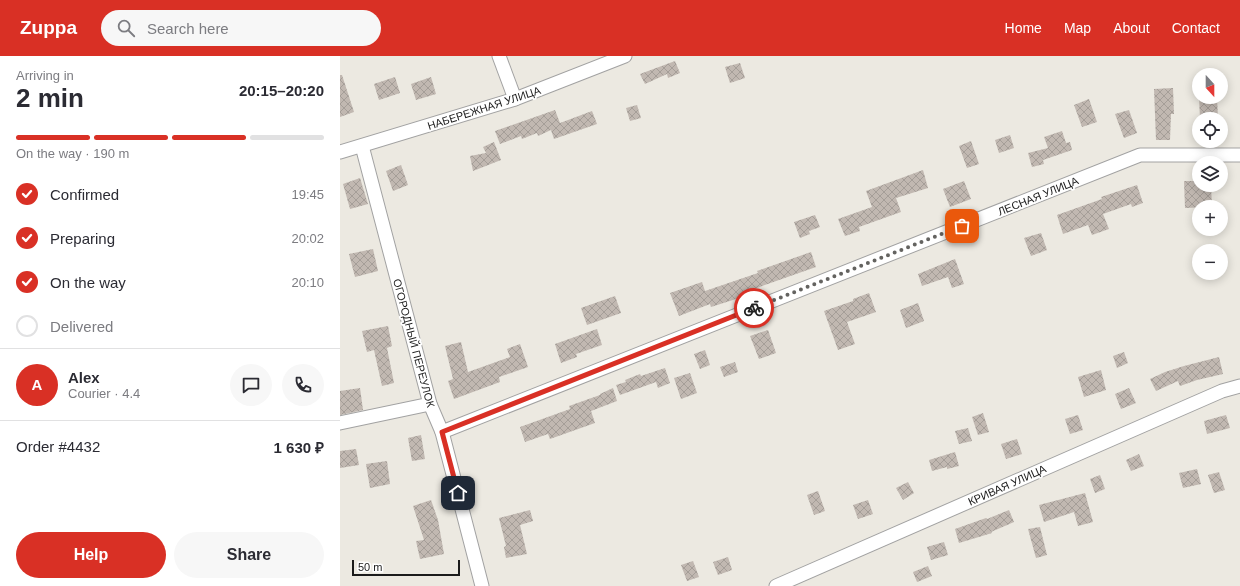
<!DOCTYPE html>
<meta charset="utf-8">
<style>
body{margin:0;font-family:Arial,sans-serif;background:#f7f7f7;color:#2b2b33;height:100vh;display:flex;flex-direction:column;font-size:15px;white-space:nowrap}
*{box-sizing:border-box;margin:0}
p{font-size:13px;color:#7c7c81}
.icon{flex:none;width:22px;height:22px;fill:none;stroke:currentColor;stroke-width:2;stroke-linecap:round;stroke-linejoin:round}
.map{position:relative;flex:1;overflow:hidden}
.details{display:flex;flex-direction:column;background:#fff;width:340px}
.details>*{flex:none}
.needle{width:26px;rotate:159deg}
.buttons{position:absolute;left:852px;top:12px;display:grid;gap:8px}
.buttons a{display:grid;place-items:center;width:36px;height:36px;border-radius:50%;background:#fff;box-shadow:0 2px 10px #0003;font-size:20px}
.scale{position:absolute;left:12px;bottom:10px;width:108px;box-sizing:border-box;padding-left:4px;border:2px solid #1b1b1b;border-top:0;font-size:11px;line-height:14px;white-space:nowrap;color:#1b1b1b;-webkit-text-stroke:3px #fff;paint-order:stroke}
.pin{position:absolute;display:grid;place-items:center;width:34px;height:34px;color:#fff;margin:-17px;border-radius:8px;box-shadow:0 2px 6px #0006}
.courier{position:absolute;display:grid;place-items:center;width:40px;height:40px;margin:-20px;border:3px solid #d93025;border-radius:50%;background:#fff;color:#222;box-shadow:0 1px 5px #0007}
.overview em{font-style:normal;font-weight:800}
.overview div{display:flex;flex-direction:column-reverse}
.overview{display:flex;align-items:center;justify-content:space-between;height:68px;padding:0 16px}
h1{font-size:26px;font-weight:800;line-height:30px}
.bar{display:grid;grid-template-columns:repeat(4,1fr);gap:6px 4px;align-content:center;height:48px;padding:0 16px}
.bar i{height:5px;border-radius:3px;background:#e1e1e2}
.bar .selected{background:#d93025}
.bar p{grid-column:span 4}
.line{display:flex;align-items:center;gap:10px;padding:0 16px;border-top:1px solid #e1e1e2}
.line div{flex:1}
.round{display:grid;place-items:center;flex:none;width:42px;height:42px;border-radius:21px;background:#f7f7f7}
ol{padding:0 16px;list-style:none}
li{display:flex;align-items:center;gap:12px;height:44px}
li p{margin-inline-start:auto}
li .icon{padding:4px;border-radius:50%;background:#d93025;color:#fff;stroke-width:4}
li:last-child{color:#7c7c81}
li i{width:22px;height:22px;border:2px solid #e1e1e2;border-radius:50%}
.primary-button{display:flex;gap:8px;margin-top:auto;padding:8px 16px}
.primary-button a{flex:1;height:46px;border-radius:24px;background:#d93025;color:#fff;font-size:16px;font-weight:800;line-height:46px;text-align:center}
.primary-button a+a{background:#f7f7f7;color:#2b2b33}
header{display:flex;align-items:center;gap:24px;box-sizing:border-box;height:56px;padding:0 20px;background:#d93025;color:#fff}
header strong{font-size:19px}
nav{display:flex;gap:22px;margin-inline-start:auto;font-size:14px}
.search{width:280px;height:36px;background:#f7f7f7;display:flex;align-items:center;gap:10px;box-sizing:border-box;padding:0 14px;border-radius:22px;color:#7c7c81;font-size:15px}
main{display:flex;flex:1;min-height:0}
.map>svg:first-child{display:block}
.building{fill:url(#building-cross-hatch)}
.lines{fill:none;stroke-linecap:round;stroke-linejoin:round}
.street-casing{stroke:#a2a2a2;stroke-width:15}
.street{stroke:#fff;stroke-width:13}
.done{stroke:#646360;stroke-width:4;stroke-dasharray:0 7.2}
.route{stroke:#d93025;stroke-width:5}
.labels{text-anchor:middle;stroke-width:3.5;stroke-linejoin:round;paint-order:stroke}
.street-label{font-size:11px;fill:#1b1b1b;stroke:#fff}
</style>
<header>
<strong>Zuppa</strong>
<div class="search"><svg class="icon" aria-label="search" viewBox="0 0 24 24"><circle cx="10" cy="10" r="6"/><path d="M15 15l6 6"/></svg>Search here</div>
<nav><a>Home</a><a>Map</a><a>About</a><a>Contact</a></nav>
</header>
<main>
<section class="details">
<div class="overview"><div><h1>2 min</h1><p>Arriving in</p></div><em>20:15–20:20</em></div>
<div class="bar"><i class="selected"></i><i class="selected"></i><i class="selected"></i><i></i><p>On the way · 190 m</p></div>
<ol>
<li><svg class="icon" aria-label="check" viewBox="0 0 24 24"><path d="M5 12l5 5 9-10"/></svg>Confirmed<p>19:45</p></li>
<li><svg class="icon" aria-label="check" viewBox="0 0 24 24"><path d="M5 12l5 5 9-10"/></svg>Preparing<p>20:02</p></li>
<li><svg class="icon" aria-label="check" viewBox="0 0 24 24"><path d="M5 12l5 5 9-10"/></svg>On the way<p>20:10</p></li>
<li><i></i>Delivered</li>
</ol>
<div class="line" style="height:72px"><b class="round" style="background:#d93025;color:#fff">A</b><div><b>Alex</b><p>Courier · 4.4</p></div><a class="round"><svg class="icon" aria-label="chat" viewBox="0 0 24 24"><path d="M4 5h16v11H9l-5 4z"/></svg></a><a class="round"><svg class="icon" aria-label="phone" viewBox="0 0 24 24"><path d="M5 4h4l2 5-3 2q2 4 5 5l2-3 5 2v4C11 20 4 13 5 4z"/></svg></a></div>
<div class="line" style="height:52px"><div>Order #4432</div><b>1 630 ₽</b></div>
<div class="primary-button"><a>Help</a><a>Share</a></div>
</section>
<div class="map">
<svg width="900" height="530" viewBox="0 0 900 530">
<defs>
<pattern id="building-cross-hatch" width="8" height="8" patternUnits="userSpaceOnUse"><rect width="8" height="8" fill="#c1b8b1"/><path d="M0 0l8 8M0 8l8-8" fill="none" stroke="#a59e98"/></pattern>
</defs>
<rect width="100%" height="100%" fill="#ece9e1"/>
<g class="building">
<path d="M335,5L340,17L328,22L327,18L305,28L300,18Z"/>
<path d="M400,7L405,22L390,27L385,11Z"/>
<path d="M0,19H2L14,56L0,61Z"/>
<path d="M55,21L60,37L39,44L34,28Z"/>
<path d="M91,21L96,38L76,44L71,28Z"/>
<path d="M833,32L834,58H831L830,84H816L814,33Z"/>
<path d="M859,41H877L878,63H860Z"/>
<path d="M749,43L757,66L742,71L734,49Z"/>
<path d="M297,49L301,62L290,65L286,52Z"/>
<path d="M215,54L220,67L252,55L257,68L214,83L211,74L198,80L197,77L182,83L181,80L160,88L155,75Z"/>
<path d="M789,54L797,77L784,82L775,58Z"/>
<path d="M722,75L726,87L730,86L732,94L703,104L704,108L692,111L688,97L708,92L704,81Z"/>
<path d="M670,79L674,92L659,97L655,84Z"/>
<path d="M631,85L639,108L627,112L619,90Z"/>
<path d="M154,86L161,104L133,115L130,100L146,97L143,91Z"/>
<path d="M61,109L68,129L53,135L46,115Z"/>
<path d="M583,114L588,132L556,142L561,156L519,171L520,175L505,180L498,163L532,151L526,135Z"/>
<path d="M20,122L28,148L10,153L3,128Z"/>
<path d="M624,125L631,143L610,151L603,133Z"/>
<path d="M844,125H859V129H871L872,151L845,152Z"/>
<path d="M797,129L803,147L792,151L791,148L763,158L769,173L752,179L748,169L723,178L717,159L762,143L761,141Z"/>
<path d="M475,159L480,171L469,175L470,178L460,182L454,166Z"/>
<path d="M701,177L707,194L691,200L684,182Z"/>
<path d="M33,193L38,215L15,221L9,198Z"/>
<path d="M471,196L476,211L411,234L412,237L396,243L371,251L370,248L339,260L330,237L362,226L365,235L418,217L417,215Z"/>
<path d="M615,203L624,228L612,232L608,221L582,230L578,218Z"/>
<path d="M529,237L536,256L507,266L515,288L498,294L484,255L513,245V243Z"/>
<path d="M275,240L281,257L247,269L241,252Z"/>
<path d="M578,247L584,265L566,272L560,254Z"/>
<path d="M48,270L52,290L47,292L54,327L42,330L34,294L27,296L22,275Z"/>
<path d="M257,273L262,289L236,298L237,301L221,307L215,288Z"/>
<path d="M428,274L436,297L419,303L410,280Z"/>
<path d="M121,286L128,316L170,301L167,293L180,288L188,311L159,321L160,326L114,343L108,325L113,323L105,290Z"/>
<path d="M365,294L370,309L360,313L354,298Z"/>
<path d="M784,296L788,307L777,312L773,300Z"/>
<path d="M879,301L883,318L857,324L840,330L838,325L816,335L810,323L825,316L844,310Z"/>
<path d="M395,306L398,316L384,321L380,311Z"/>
<path d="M325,312L330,327L318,332L316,326L280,339L276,329L286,326L285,324L300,318L301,320Z"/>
<path d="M761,314L766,334L744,341L738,321Z"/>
<path d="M350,317L357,337L341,343L334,322Z"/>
<path d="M20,332L23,354L0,359V335Z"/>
<path d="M273,332L277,345L251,355L255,367L210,383L208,378L185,386L180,371L230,353L229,350L260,339V338Z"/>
<path d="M789,332L796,347L781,353L775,338Z"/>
<path d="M643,357L649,376L638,379L632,361Z"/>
<path d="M738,359L743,374L730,378L725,363Z"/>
<path d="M886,359L890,372L867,378L864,365Z"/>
<path d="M628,372L632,385L619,388L615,375Z"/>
<path d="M81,379L85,403L72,405L68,382Z"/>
<path d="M677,383L682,398L666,403L661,388Z"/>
<path d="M16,393L19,409L0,412V395Z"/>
<path d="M615,396L619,410L607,413V411L592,415L589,404Z"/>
<path d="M799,398L804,410L791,415L786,404Z"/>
<path d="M47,405L50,428L30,432L26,408Z"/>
<path d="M857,413L861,428L843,432L839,417Z"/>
<path d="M879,416L885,434L874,437L868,419Z"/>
<path d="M760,419L765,433L755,437L750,423Z"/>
<path d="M568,426L574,437L563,444L556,432Z"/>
<path d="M478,435L485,455L474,459L467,439Z"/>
<path d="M745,437L753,466L738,470L734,456L704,466L699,449Z"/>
<path d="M91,444L98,464L104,498L80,503L76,485L84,484L73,450Z"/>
<path d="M528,444L533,458L518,463L513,449Z"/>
<path d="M190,454L193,465L180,469L187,498L166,502L164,491L166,490L159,462Z"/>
<path d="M669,454L674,466L651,476L652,477L619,487L615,473L646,462L647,463Z"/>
<path d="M700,471L707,499L696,502L688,473Z"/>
<path d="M604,486L608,499L591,504L587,491Z"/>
<path d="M388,501L392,514L378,519L373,506Z"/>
<path d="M353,505L359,521L347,525L341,509Z"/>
<path d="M588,510L592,520L577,526L573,516Z"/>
</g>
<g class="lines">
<g class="street-casing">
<g id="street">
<path d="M159,0L175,43"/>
<path d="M22,90L90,348L102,376L142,530"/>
<path d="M0,96L175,43L285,0"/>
<path d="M0,367L90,348"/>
<path d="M102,376L800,99H900"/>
<path d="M436,530L882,335L900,330"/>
</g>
</g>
<use href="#street" class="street"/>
</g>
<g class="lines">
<path class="done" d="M414,252L622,170"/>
<path class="route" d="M118,437L102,376L414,252"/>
</g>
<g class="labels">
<g class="street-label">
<text transform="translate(144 52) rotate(-18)" y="4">НАБЕРЕЖНАЯ УЛИЦА</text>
<text transform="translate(698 140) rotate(-22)" y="4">ЛЕСНАЯ УЛИЦА</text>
<text transform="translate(74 287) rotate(75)" y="4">ОГОРОДНЫЙ ПЕРЕУЛОК</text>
<text transform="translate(667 429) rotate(-24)" y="4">КРИВАЯ УЛИЦА</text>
</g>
</g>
</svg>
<div class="buttons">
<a><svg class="needle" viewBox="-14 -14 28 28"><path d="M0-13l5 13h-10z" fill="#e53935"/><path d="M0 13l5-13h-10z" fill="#7c7c81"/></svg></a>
<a><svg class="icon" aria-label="locate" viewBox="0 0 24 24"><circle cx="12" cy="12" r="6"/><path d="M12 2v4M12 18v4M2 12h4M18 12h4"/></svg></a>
<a><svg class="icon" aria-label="layers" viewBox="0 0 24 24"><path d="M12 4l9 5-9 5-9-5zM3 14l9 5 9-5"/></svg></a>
<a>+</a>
<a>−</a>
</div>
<div class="scale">50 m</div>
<div class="pin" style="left:622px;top:170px;background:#ea580c"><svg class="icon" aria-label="bag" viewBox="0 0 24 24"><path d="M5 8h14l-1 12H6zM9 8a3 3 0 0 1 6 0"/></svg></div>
<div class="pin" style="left:118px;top:437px;background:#1f2937"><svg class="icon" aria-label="home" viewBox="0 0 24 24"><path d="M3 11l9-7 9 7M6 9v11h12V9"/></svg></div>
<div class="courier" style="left:414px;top:252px"><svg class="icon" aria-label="bike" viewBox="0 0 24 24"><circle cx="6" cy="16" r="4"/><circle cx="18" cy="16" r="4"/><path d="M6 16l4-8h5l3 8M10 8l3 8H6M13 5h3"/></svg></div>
</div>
</main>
